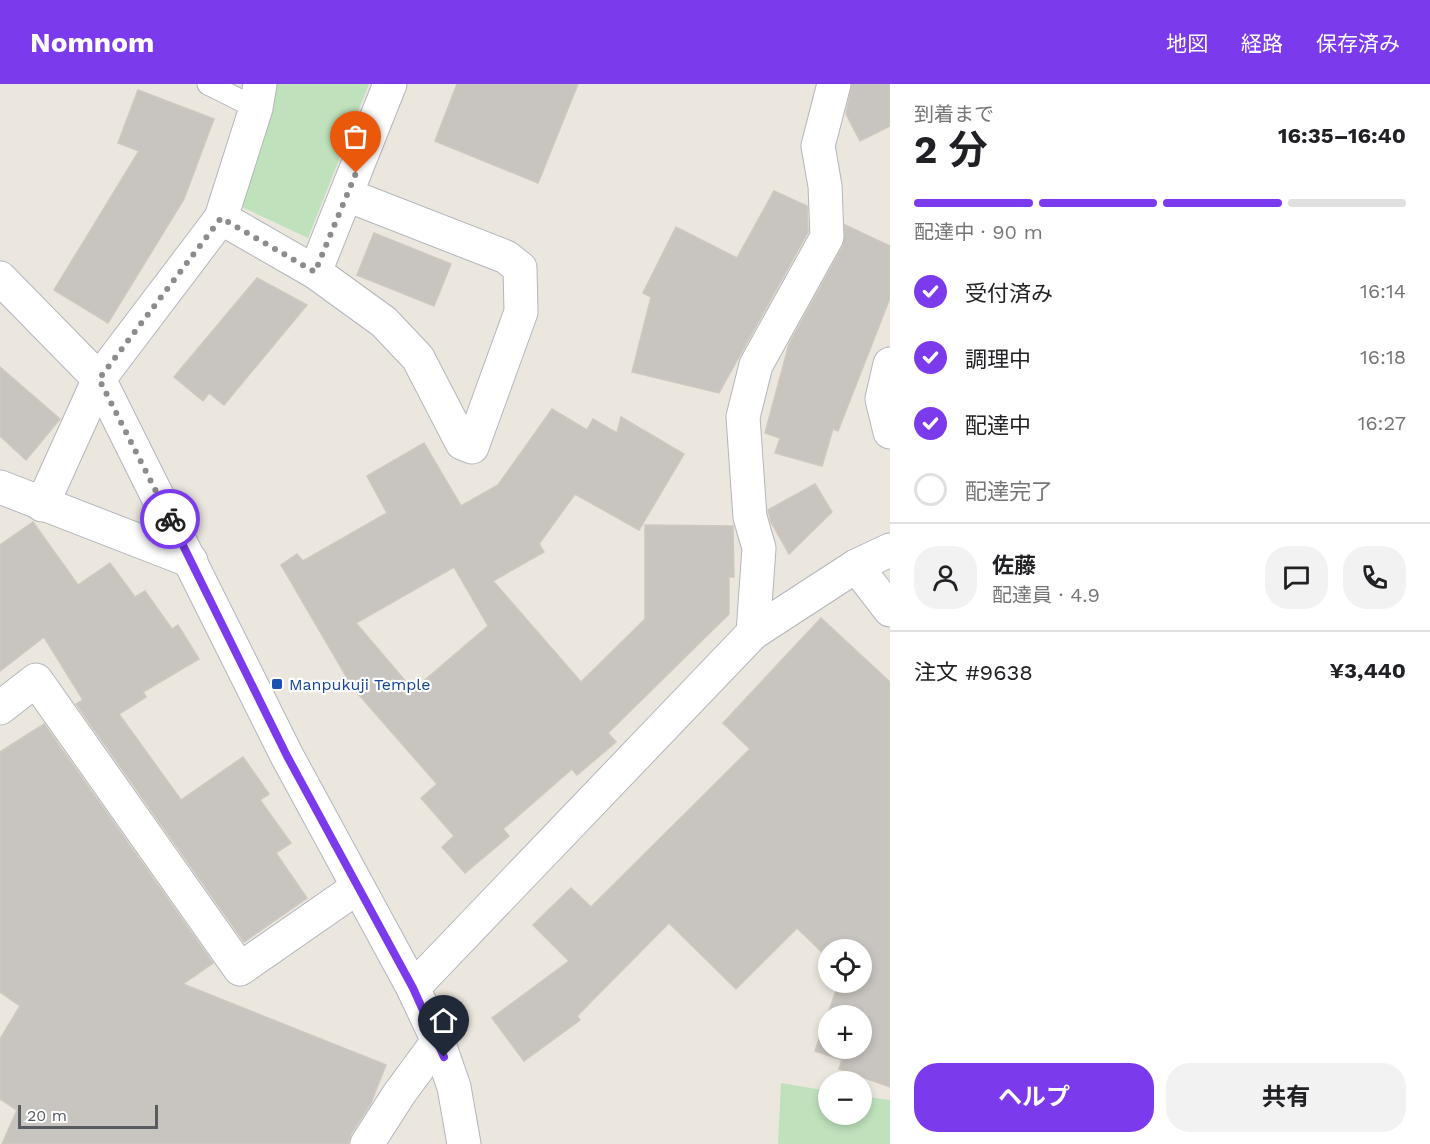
<!DOCTYPE html>
<html lang="ja">
<meta charset="utf-8">
<style>
body{margin:0;font-family:"Work Sans","Noto Sans JP",sans-serif;background:#f2f2f2;color:#202124;height:100vh;display:flex;flex-direction:column;font-size:22px;white-space:nowrap}
*{box-sizing:border-box;margin:0}
p{font-size:20px;color:#757577}
.icon{flex:none;width:33px;height:33px;fill:none;stroke:currentColor;stroke-width:2;stroke-linecap:round;stroke-linejoin:round}
.map{position:relative;flex:1;overflow:hidden}
.drawer{display:flex;flex-direction:column;background:#fff;width:540px}
.drawer>*{flex:none}
.buttons{position:absolute;left:818px;top:855px;display:grid;gap:12px}
.buttons a{display:grid;place-items:center;width:54px;height:54px;border-radius:50%;background:#fff;box-shadow:0 3px 9px #0003;font-size:30px}
.scale{position:absolute;left:18px;bottom:15px;width:140px;box-sizing:border-box;padding-left:6px;border:3px solid #585c60;border-top:0;font-size:16px;line-height:21px;white-space:nowrap;color:#585c60;-webkit-text-stroke:4px #fff;paint-order:stroke}
.pin{position:absolute;display:grid;place-items:center;width:51px;height:51px;color:#fff;margin:-62px -26px;border-radius:50% 50% 50% 0;rotate:-45deg;box-shadow:0 0 6px #0007}
.pin .icon{rotate:45deg}
.courier{position:absolute;display:grid;place-items:center;width:60px;height:60px;margin:-30px;border:4px solid #7c3aed;border-radius:50%;background:#fff;color:#222;box-shadow:0 2px 8px #0007}
.overview em{font-style:normal;font-weight:700}
.overview div{display:flex;flex-direction:column-reverse}
.overview{display:flex;align-items:center;justify-content:space-between;height:102px;padding:0 24px}
h1{font-size:39px;font-weight:700;line-height:45px}
.bar{display:grid;grid-template-columns:repeat(4,1fr);gap:9px 6px;align-content:center;height:72px;padding:0 24px}
.bar i{height:8px;border-radius:4px;background:#e0e0e0}
.bar .active{background:#7c3aed}
.bar p{grid-column:span 4}
.line{display:flex;align-items:center;gap:15px;padding:0 24px;border-top:2px solid #e0e0e0}
.line div{flex:1}
.round{display:grid;place-items:center;flex:none;width:63px;height:63px;border-radius:24px;background:#f2f2f2}
ol{padding:0 24px;list-style:none}
li{display:flex;align-items:center;gap:18px;height:66px}
li p{margin-inline-start:auto}
li .icon{padding:6px;border-radius:50%;background:#7c3aed;color:#fff;stroke-width:4}
li:last-child{color:#757577}
li i{width:33px;height:33px;border:3px solid #e0e0e0;border-radius:50%}
.cta{display:flex;gap:12px;margin-top:auto;padding:12px 24px}
.cta a{flex:1;height:69px;border-radius:24px;background:#7c3aed;color:#fff;font-size:24px;font-weight:700;line-height:69px;text-align:center}
.cta a+a{background:#f2f2f2;color:#202124}
header{display:flex;align-items:center;gap:36px;box-sizing:border-box;height:84px;padding:0 30px;background:#7c3aed;color:#fff}
header strong{font-size:28px}
nav{display:flex;gap:33px;margin-inline-start:auto;font-size:21px}
main{display:flex;flex:1;min-height:0}
.map>svg:first-child{display:block}
.green{fill:#bfe2bc}
.building{fill:#c8c4bf;stroke:#cfc8be;stroke-width:1.5;fill-rule:evenodd}
.lines{fill:none;stroke-linecap:round;stroke-linejoin:round}
.service-casing{stroke:#b2b6ba;stroke-width:23}
.minor-casing{stroke:#b2b6ba;stroke-width:35}
.service{stroke:#fff;stroke-width:21}
.minor{stroke:#fff;stroke-width:33}
.done{stroke:#8b8d8c;stroke-width:6;stroke-dasharray:0 10.8}
.route{stroke:#7c3aed;stroke-width:8}
.transit-dot{fill:#1a4fb4;stroke:#fff;stroke-width:2}
.labels{text-anchor:middle;stroke-width:4.5;stroke-linejoin:round;paint-order:stroke}
.transit-label{font-size:16px;fill:#164399;stroke:#fff;text-anchor:start}
</style>
<header>
<strong>Nomnom</strong>
<nav><a>地図</a><a>経路</a><a>保存済み</a></nav>
</header>
<main>
<div class="map">
<svg width="890" height="1060" viewBox="0 0 890 1060">
<rect width="100%" height="100%" fill="#ebe7df"/>
<g class="green">
<path d="M268,0H369L308,154L227,116Z"/>
<path d="M781,999L828,1007V1030H861V1012L890,1016V1060H778Z"/>
</g>
<g class="building">
<path d="M457,0H578L538,99L435,57Z"/>
<path d="M852,0H890V42L860,57L846,30Z"/>
<path d="M138,6L214,35L184,115L108,239L54,206L139,67L118,59Z"/>
<path d="M774,107L807,122L808,148L719,309L632,288L651,213L643,209L676,143L737,174Z"/>
<path d="M845,141L890,162V214L838,347L833,345L822,382L775,369L780,354L765,349L789,260L843,162Z"/>
<path d="M374,149L451,180L434,222L357,191Z"/>
<path d="M257,194L307,221L224,321L209,309L203,317L174,293Z"/>
<path d="M0,283L60,335L26,376L0,352Z"/>
<path d="M552,325L587,346L593,335L617,349L621,333L684,370L639,446L575,410L539,460L544,468L493,497L581,598L645,535V441L733,442L734,493H729V530L608,649L616,658L577,691L572,685L503,745L509,752L465,789L442,763L454,752L421,714L437,700L353,604L281,481L297,470L303,477L387,429L367,392L424,359L461,422L498,401ZM454,483L488,542L413,606L356,539Z"/>
<path d="M815,400L832,428L789,470L771,438L768,426Z"/>
<path d="M33,438L78,501L110,479L135,513L145,507L172,545L178,541L199,575L143,608L146,613L119,630L181,716L243,673L269,710L260,716L291,759L276,769L307,814L244,858L76,620L83,616L44,553L0,587V461Z"/>
<path d="M821,534L890,598V1003L839,985L842,976L815,967L839,898H861V866H828V874L797,844L736,905L669,839L577,932L580,936L524,977L492,934L569,877L533,841L571,804L591,823L750,665L723,639ZM828,932H861V964H828Z"/>
<path d="M44,640L213,879L183,900L386,981L371,1019L351,1050L348,1060H2L17,1026L0,1015V955L20,922L0,908V668Z"/>
</g>
<g class="lines">
<g class="service-casing">
<path id="service" d="M208,0L256,24"/>
</g>
<g class="minor-casing">
<g id="minor">
<path d="M221,134L315,188L390,0"/>
<path d="M315,188L384,238L418,274L462,359L472,363L521,228L520,184L506,173L347,111"/>
<path d="M0,194L99,295L287,672L413,904L438,957L454,1003L464,1060"/>
<path d="M890,280L882,315L890,348"/>
<path d="M0,403L191,477"/>
<path d="M42,421L99,295L221,134L256,24L260,0"/>
<path d="M856,482L890,526"/>
<path d="M753,549L759,464L750,433L743,333L756,281L827,153L825,102L818,62L834,0"/>
<path d="M0,624L36,596L240,885L358,803"/>
<path d="M413,904L753,549L856,482L890,466"/>
<path d="M367,1060L399,1010L438,957"/>
</g>
</g>
<use href="#service" class="service"/>
<use href="#minor" class="minor"/>
</g>
<g class="lines">
<path class="done" d="M170,435L99,295L221,134L315,188L356,89"/>
<path class="route" d="M170,435L287,672L413,904L444,973"/>
</g>
<rect class="transit-dot" x="271" y="594" width="12" height="12" rx="3"/>
<g class="labels">
<g class="transit-label">
<text x="289" y="606">Manpukuji Temple</text>
</g>
</g>
</svg>
<div class="buttons">
<a><svg class="icon" aria-label="locate" viewBox="0 0 24 24"><circle cx="12" cy="12" r="6"/><path d="M12 2v4M12 18v4M2 12h4M18 12h4"/></svg></a>
<a>+</a>
<a>−</a>
</div>
<div class="scale">20 m</div>
<div class="pin" style="left:356px;top:89px;background:#ea580c"><svg class="icon" aria-label="bag" viewBox="0 0 24 24"><path d="M5 8h14l-1 12H6zM9 8a3 3 0 0 1 6 0"/></svg></div>
<div class="pin" style="left:444px;top:973px;background:#1f2937"><svg class="icon" aria-label="home" viewBox="0 0 24 24"><path d="M3 11l9-7 9 7M6 9v11h12V9"/></svg></div>
<div class="courier" style="left:170px;top:435px"><svg class="icon" aria-label="bike" viewBox="0 0 24 24"><circle cx="6" cy="16" r="4"/><circle cx="18" cy="16" r="4"/><path d="M6 16l4-8h5l3 8M10 8l3 8H6M13 5h3"/></svg></div>
</div>
<section class="drawer">
<div class="overview"><div><h1>2 分</h1><p>到着まで</p></div><em>16:35–16:40</em></div>
<div class="bar"><i class="active"></i><i class="active"></i><i class="active"></i><i></i><p>配達中 · 90 m</p></div>
<ol>
<li><svg class="icon" aria-label="check" viewBox="0 0 24 24"><path d="M5 12l5 5 9-10"/></svg>受付済み<p>16:14</p></li>
<li><svg class="icon" aria-label="check" viewBox="0 0 24 24"><path d="M5 12l5 5 9-10"/></svg>調理中<p>16:18</p></li>
<li><svg class="icon" aria-label="check" viewBox="0 0 24 24"><path d="M5 12l5 5 9-10"/></svg>配達中<p>16:27</p></li>
<li><i></i>配達完了</li>
</ol>
<div class="line" style="height:108px"><a class="round"><svg class="icon" aria-label="person" viewBox="0 0 24 24"><circle cx="12" cy="8" r="4"/><path d="M4 21q1-7 8-7t8 7"/></svg></a><div><b>佐藤</b><p>配達員 · 4.9</p></div><a class="round"><svg class="icon" aria-label="chat" viewBox="0 0 24 24"><path d="M4 5h16v11H9l-5 4z"/></svg></a><a class="round"><svg class="icon" aria-label="phone" viewBox="0 0 24 24"><path d="M5 4h4l2 5-3 2q2 4 5 5l2-3 5 2v4C11 20 4 13 5 4z"/></svg></a></div>
<div class="line" style="height:78px"><div>注文 #9638</div><b>¥3,440</b></div>
<div class="cta"><a>ヘルプ</a><a>共有</a></div>
</section>
</main>
